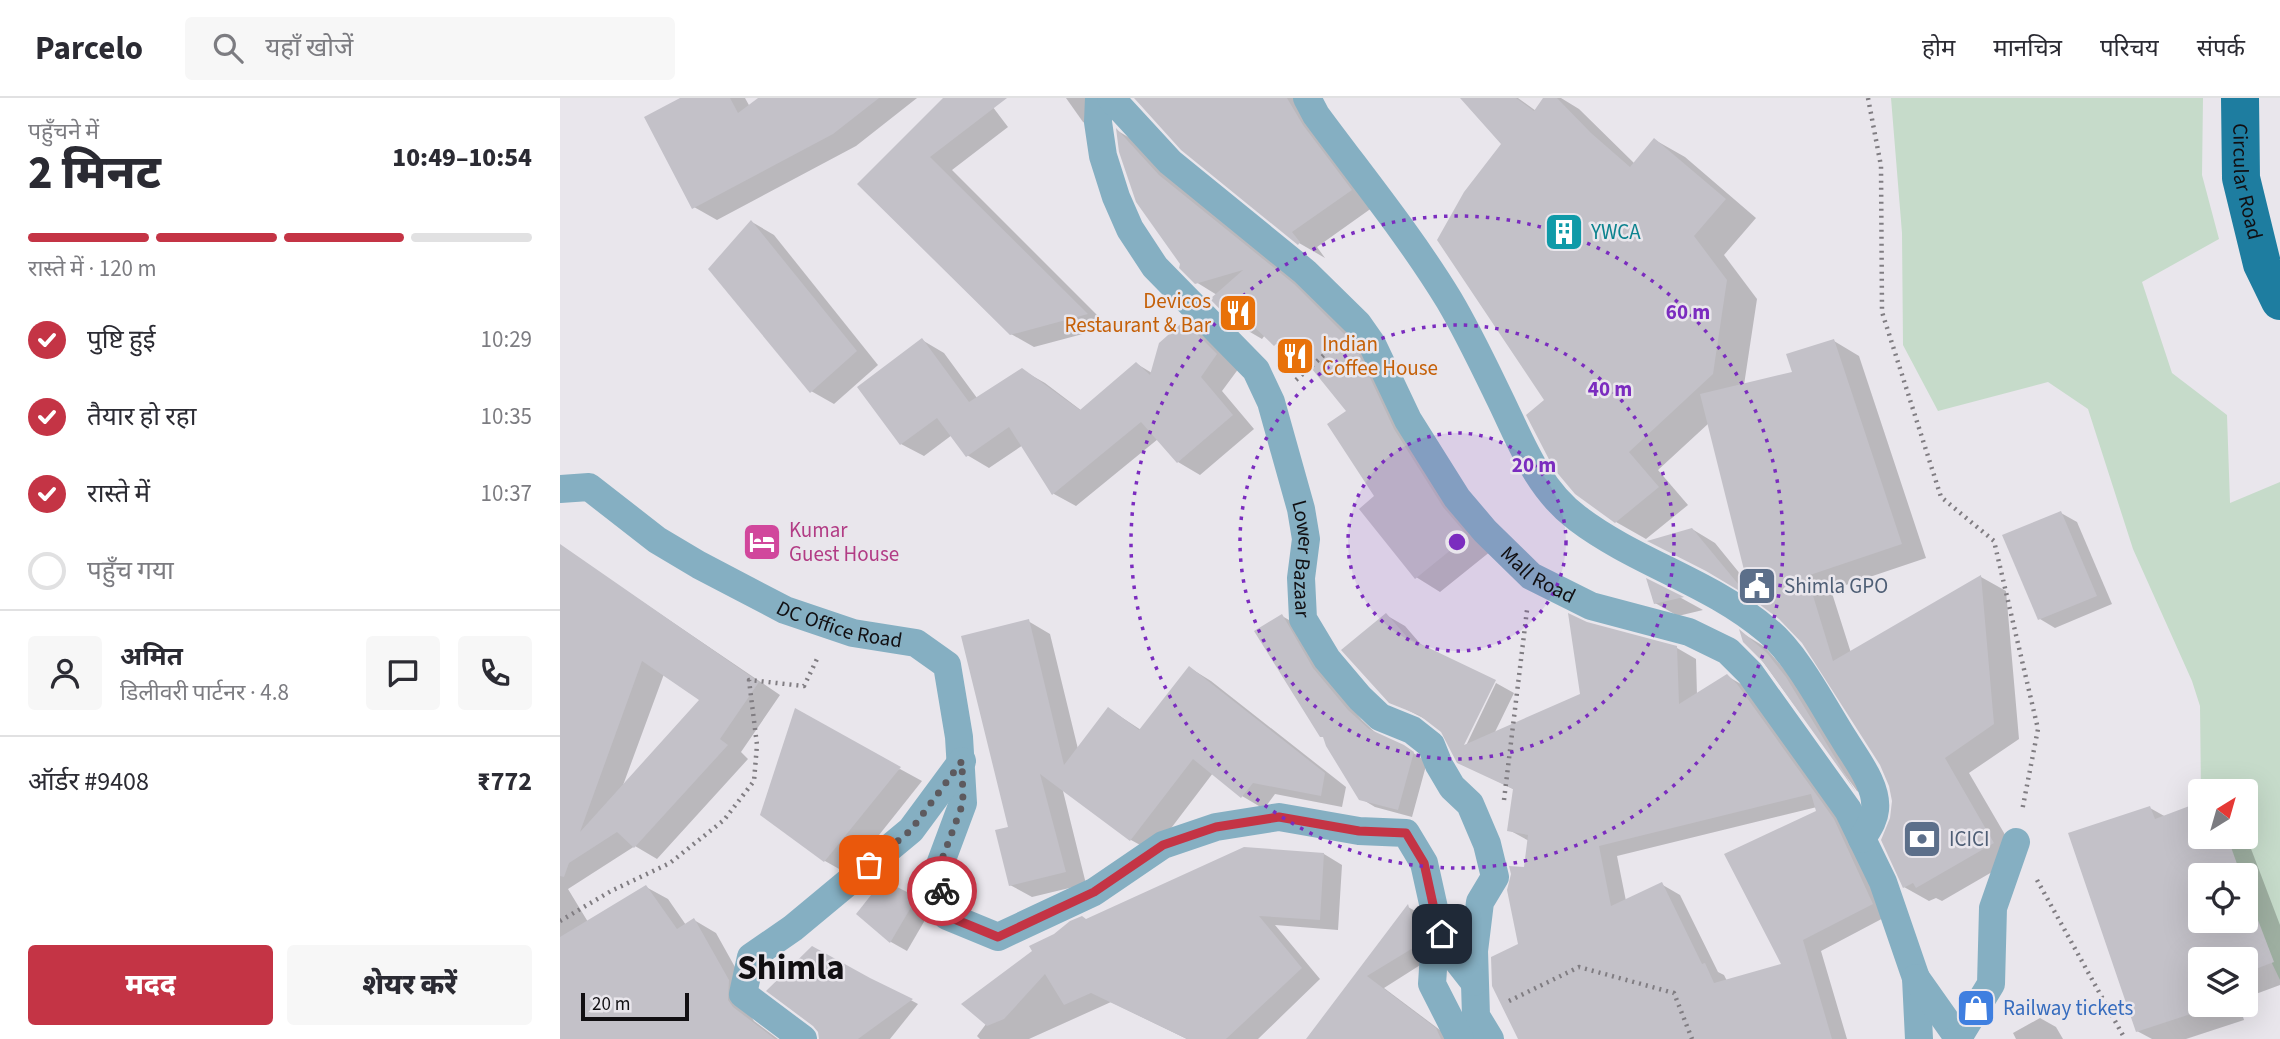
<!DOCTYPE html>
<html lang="hi">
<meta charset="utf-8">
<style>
body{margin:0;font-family:"Source Sans 3","Noto Sans Devanagari",sans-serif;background:#f7f7f7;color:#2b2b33;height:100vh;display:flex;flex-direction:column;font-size:26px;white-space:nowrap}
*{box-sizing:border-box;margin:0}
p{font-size:23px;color:#7c7c81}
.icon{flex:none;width:38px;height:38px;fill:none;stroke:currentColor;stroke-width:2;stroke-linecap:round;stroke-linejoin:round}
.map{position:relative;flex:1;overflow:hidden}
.side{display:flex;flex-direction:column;background:#fff;width:560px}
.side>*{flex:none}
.needle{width:46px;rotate:37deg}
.fabs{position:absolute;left:1628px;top:681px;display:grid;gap:14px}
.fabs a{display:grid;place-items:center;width:70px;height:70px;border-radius:7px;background:#fff;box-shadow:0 7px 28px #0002;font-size:35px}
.scale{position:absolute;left:21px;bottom:18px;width:108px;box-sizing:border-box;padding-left:7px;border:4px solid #110f12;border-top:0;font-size:19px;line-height:24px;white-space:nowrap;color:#110f12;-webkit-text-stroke:5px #e9e6ec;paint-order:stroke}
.pin{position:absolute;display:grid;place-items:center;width:60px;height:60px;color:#fff;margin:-30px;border-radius:14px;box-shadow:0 4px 10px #0006}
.courier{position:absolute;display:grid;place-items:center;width:70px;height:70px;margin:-35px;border:5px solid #c43445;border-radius:50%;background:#fff;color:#222;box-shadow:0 2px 9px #0007}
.summary em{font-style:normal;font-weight:800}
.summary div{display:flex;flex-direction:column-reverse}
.summary{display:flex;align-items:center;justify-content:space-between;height:119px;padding:0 28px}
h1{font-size:46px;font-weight:800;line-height:52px}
.bar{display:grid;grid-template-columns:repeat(4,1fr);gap:10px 7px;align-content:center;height:84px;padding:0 28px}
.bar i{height:9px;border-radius:5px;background:#e1e1e2}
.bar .on{background:#c43445}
.bar p{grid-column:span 4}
.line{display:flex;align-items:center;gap:18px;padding:0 28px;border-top:2px solid #e1e1e2}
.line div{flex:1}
.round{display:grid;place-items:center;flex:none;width:74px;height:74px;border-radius:7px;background:#f7f7f7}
ol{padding:0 28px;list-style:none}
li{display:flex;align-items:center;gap:21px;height:77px}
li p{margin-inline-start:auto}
li .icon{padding:7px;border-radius:50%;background:#c43445;color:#fff;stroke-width:4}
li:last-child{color:#7c7c81}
li i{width:38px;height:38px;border:4px solid #e1e1e2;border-radius:50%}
.primary-button{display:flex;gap:14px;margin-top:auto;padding:14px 28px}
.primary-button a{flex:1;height:80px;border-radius:7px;background:#c43445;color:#fff;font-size:28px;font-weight:800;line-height:80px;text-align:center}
.primary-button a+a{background:#f7f7f7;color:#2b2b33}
header{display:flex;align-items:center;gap:42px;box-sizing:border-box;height:98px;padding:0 35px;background:#fff;border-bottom:2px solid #e1e1e2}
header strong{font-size:33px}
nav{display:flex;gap:38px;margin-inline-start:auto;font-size:24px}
.search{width:490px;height:63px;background:#f7f7f7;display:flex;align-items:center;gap:18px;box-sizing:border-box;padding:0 24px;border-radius:7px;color:#7c7c81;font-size:26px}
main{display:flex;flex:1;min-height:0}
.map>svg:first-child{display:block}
.green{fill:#c6dbca}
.shadow{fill:#0003;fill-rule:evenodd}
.building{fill:#c3c1c8;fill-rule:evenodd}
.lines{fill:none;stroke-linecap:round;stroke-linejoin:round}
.path{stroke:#807d82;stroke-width:4.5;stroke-dasharray:2 5;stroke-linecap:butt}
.minor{stroke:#85afc2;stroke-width:28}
.primary{stroke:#1e7da0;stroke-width:38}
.done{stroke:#5d5a5e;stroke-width:7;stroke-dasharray:0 12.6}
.route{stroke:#c43445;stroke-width:9}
.ring{fill:none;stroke:#7b2cbf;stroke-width:3.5;stroke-dasharray:3.5 7}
.labels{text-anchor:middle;stroke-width:5;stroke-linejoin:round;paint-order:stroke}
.street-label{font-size:21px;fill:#110f12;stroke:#e9e6ec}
.culture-label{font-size:21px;fill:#0d838f;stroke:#e9e6ec;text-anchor:start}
.food-label{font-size:21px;fill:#c56008;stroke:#e9e6ec;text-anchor:end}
.hotel-label{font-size:21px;fill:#b23c85;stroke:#e9e6ec;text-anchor:start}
.service-label{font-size:21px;fill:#4e5e75;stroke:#e9e6ec;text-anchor:start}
.shop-label{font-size:21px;fill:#366cbe;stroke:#e9e6ec;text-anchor:start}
.town-label{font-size:35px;font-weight:bold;fill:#110f12;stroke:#e9e6ec}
.centre{fill:#7b2cbf;stroke:#e9e6ec;stroke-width:3.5}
.ring-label{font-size:21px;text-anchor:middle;font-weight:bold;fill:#7b2cbf;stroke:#e9e6ec;stroke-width:5;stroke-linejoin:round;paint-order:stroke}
</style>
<header>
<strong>Parcelo</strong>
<div class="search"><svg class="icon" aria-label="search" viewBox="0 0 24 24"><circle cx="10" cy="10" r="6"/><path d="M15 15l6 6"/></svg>यहाँ खोजें</div>
<nav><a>होम</a><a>मानचित्र</a><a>परिचय</a><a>संपर्क</a></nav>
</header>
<main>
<section class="side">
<div class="summary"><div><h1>2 मिनट</h1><p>पहुँचने में</p></div><em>10:49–10:54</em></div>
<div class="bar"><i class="on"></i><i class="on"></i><i class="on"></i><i></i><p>रास्ते में · 120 m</p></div>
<ol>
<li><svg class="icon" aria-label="check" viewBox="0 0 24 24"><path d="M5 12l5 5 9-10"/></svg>पुष्टि हुई<p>10:29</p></li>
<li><svg class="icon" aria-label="check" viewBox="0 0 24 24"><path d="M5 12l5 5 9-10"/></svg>तैयार हो रहा<p>10:35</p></li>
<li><svg class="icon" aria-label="check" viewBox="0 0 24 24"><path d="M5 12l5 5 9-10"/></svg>रास्ते में<p>10:37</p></li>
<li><i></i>पहुँच गया</li>
</ol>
<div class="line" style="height:126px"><a class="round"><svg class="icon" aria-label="person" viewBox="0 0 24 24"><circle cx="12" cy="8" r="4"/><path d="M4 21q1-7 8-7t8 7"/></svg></a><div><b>अमित</b><p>डिलीवरी पार्टनर · 4.8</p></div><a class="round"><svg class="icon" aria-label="chat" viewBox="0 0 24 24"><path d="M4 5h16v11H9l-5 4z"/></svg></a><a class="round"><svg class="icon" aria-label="phone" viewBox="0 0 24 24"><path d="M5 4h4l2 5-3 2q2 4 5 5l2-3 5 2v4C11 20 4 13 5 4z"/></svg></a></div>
<div class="line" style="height:91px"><div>ऑर्डर #9408</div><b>₹772</b></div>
<div class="primary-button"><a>मदद</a><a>शेयर करें</a></div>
</section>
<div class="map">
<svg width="1720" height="941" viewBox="0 0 1720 941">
<rect width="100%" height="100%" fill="#e9e6ec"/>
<path class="green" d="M1331,0H1643L1642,77L1659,141L1582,184L1612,275L1667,317L1670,405L1720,384V882L1685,809V777H1670L1652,739L1685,738V693H1641L1640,608L1632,583L1573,451L1528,311L1488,284L1378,313L1343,247L1342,135Z"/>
<g class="shadow">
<path d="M124,0H185L190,9L201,0H357L296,48L157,122L134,109Z"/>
<path d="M385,0H426L448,29L392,72L549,229L474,249L451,236L300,86Z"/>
<path d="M506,0H557L547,38L523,24Z"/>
<path d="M576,0H741L816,107L757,149L765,160L739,145Z"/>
<path d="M915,0H958L976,13L985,0H1001L1019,11L1075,66L1095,42L1125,59L1196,120L1164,157L1197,201L1184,287L1234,275L1274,243L1299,258L1366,460L1271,492L1291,555L1421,479L1446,493L1459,641L1409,675L1458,759L1382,803L1376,800L1369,803L1344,789L1332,721L1333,703L1330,688L1321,666L1244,544L1221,520L1193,498L1168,484L1132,431L1155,445L1190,488L1149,325L1098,372L1128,407L1086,441L1056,424L986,302L943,46Z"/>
<path d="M558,33L580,46L759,203L810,253L931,453L880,494L856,479L816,399L789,313L756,272L716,246L705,237L702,241L678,227L657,197L636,184L622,166Z"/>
<path d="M192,124L214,137L318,267L274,306L251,293Z"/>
<path d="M625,225L647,238L679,270L662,293L694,331L640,377L618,364L598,341L516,408L494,396L463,347L429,370L407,357L392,337L364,358L341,346L362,242L384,255L417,300L462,272L485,285L522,313L577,266L592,275Z"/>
<path d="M1501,415L1517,424L1552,506L1495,530L1480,521Z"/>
<path d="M0,448L220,597L181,654L188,661L97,761L75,748L8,791L28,824L86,789L108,801L126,827L134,822L156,835L190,896L189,915L194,923L218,941H0ZM104,576L142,602L62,690Z"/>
<path d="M1089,483L1123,501L1143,512L1118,518L1095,505Z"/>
<path d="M826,517L845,528L864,550L933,583L899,654L902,656L936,585L954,595L934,636L1022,597L1011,518L1026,526L1117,550L1136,561L1137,597L1167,578L1186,589L1196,599L1292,733L1331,816L1261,853L1287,941H960L933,888V860L960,847L948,792L953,776L952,770L965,771L969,743L949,732L955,692L898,663L883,633L869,623L830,603L784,552ZM1257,709L1259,714L1166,756L1223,867L1167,883L1164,877L1158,874L1120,797L1101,786L1066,803L1057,758Z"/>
<path d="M722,518L736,526L766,579L802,622L819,638L843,648L867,664L852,719L815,709L800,700Z"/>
<path d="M468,523L490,536L518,651L549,611L581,632L630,570L651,583L786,689L782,709L715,696L704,711L682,698L653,675L593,754L571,742L502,689L526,786L472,799L450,787V730Z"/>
<path d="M1182,535L1205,549L1270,624L1318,705L1297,693Z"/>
<path d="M340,671L362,683L288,776L265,763L202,717Z"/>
<path d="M1590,710L1640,738H1685V735L1720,827V887L1685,900V861H1640V906H1679L1684,922L1626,941H1592L1577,933ZM1640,777H1685V822H1640Z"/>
<path d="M764,756L782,767L778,832L715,827L760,881L698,941H627L551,904L469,941H420L417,938L426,926L404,907Z"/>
<path d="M324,784L372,810L347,853L331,844L299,815Z"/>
<path d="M848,809L866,819L876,857L824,890L892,941H760Z"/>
<path d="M336,894L358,906L330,941H261Z"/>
<path d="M1480,920L1496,929L1503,941H1456L1453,935Z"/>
</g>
<g class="building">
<path d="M120,0H170L178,15L198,0H319L273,36L132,111L84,19Z"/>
<path d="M383,0H447L370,59L528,216L450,237L297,86Z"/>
<path d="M574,0H727L743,27L792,92L732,134L740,144L738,147L621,52Z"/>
<path d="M900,0H956L974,13L983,0H997L1031,35L1070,69L1094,40L1166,101L1134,138L1167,182L1153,276L1069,354L1099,389L1055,425L1015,396L994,371L966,317L984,302L877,142L904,94L941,46Z"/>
<path d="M556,30L599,77L734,186L785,237L798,254L834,331L883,409L908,438L855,481L799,411L814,398L767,326L786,313L748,266L746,268L721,241L714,248L684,219L677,229L650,201L683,172L635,186L619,170L620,166L576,104L559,54Z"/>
<path d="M191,122L297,253L250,295L148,171Z"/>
<path d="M624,223L657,256L641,279L673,317L617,365L581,324L492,397L449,329L406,359L377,320L340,347L297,289L362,240L409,304L462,270L520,312L576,264L590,277L599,245Z"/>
<path d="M1274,241L1342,446L1247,478L1273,563L1421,477L1434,626L1385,660L1434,745L1356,790L1353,785L1343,790L1321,742L1330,720L1332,703L1329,688L1320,667L1242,545L1219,521L1191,500L1140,296L1232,274L1226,256Z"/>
<path d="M1501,413L1537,498L1478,522L1442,437Z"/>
<path d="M1132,430L1179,487L1188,498L1146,473L1087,443Z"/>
<path d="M0,446L199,584L160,641L168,647L74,750L57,734L9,765L4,779L0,778ZM82,563L139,602L20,734Z"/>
<path d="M1086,480L1124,499L1094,506Z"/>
<path d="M826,515L848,540L936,582L904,647L1020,596L1008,515L1027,524L1117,548L1119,606L1167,576L1177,586L1274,721L1313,806L1243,842L1272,941H958L932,888L931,859L958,846L947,792L951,776L949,768L964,769L968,737L947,733L953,691L897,665L881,634L859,617L829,605L781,552ZM1251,696L1256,713L1164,756L1221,866L1154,885L1145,865L1142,866L1102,784L1051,808L1039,748Z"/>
<path d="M722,516L753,570L788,612L809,631L844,647L854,654L838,712L799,702L766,648L763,639H760L694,533Z"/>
<path d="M469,521L504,667L548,609L579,632L629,568L765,675L761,698L693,685L681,700L633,661L570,743L480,676L506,774L449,788L435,732L448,729L401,538Z"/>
<path d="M1179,531L1207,555L1226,579L1296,694L1204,565L1183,544Z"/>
<path d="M235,610L341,669L264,764L200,717Z"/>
<path d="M1640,704V738H1667L1681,777H1640V822H1685V788L1714,864L1685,875V861H1640V906L1658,907L1576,934L1508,735L1590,708L1595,721Z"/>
<path d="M684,749L764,755L760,822L699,818L742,870L666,941H627L531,895L504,907L485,876L444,921L427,928L401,906L472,853L469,848L494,836L510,823L522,818L526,821Z"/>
<path d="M323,782L357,799L330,845L296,816Z"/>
<path d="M86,787L117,831L134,820L169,882L168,902L173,909L215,941H0V839Z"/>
<path d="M848,806L858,841V847L807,878L876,930L881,941H746Z"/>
<path d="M252,848L310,880L353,901L298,941H259L258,934L253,928L206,893Z"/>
</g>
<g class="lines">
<g class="path">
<path d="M1308,0L1321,68L1322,214L1381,399L1434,443L1478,631L1462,713"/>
<path d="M736,282L774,248"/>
<path d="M944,702L967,512"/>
<path d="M1477,782L1565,941"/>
<path d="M0,823L51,793L110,765L164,722L194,683L197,647L189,582L244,588L257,561L254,559"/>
<path d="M949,903L1019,869L1114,895L1132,941"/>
</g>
<g class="minor">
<path id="s1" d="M539,0L538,24L543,58L556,99L570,131L595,169L696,272L711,304L741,411L746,441L741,480L743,521L767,561L800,600L820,619L852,632L871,647L879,667L892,689L910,706L927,746L935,779L920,804L914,853L916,918L930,941"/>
<path id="s2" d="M551,0L610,64L745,174L798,226L812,246L848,322L897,400L925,433L971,478L1031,508L1129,534L1168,553L1190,575L1288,712L1323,784L1356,880L1359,941"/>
<path d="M747,0L756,17C801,78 850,138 889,202C908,234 924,268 940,301C961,344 977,390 1017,420C1076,465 1151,484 1208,533C1237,557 1263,608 1284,641C1296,661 1318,688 1315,712C1314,723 1307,732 1302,741"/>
<path id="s3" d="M0,391L29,389L97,442L139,467L225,512L293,535L356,545L387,567L399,639L403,705L378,772L387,818L438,839L534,794L603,747L656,729L719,719L799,733L846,735L864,765L876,819L889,852L914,884"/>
<path d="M876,826L872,886L900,941"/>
<path d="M1356,880L1399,941"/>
<path d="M1398,940L1431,886L1433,810L1456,744"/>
<path d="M243,941L183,896L191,859L233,830L351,732L402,663"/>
</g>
<path class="primary" id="s4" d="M1680,0L1681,80L1702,166L1720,203"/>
</g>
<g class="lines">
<path class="done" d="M309,767L351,732L402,663L403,705L378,772L382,793"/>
<path class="route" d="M382,793L387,818L438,839L534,794L603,747L656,729L719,719L799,733L846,735L864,765L876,820L882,836"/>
</g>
<circle cx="897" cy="444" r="109" fill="#7b2cbf" fill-opacity=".12"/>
<g class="ring">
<circle cx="897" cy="444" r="109"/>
<circle cx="897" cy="444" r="217"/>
<circle cx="897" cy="444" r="326"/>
</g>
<defs>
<g id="building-square" transform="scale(2.0125)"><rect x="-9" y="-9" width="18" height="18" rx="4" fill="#0f9aa8" stroke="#e9e6ec"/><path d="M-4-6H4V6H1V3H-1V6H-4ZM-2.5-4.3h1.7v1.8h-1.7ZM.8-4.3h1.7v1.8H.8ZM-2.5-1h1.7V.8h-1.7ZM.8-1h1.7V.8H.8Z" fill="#fff"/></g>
<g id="restaurant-square" transform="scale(2.0125)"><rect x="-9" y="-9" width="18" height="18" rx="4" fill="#e8710a" stroke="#e9e6ec"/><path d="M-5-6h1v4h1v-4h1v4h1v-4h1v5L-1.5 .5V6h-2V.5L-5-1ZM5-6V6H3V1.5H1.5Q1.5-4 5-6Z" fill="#fff"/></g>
<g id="hotel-square" transform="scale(2.0125)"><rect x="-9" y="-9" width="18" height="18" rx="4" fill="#d1479c" stroke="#e9e6ec"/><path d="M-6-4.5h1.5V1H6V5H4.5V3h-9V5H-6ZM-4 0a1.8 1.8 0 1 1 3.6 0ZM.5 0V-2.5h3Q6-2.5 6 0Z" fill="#fff"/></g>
<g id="civic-square" transform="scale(2.0125)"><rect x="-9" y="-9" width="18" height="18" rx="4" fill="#5c6f8a" stroke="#e9e6ec"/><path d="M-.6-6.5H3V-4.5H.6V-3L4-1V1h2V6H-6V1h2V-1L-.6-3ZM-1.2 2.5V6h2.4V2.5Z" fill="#fff"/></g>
<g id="bank-square" transform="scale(2.0125)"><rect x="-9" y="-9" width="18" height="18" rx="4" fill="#5c6f8a" stroke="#e9e6ec"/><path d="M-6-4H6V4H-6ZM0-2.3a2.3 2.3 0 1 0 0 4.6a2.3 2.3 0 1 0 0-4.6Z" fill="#fff"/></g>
<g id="shop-square" transform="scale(2.0125)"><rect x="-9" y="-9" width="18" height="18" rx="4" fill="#3f7fe0" stroke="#e9e6ec"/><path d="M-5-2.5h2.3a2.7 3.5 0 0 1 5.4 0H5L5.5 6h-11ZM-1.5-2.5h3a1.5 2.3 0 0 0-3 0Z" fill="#fff"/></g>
</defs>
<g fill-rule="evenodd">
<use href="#building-square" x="1004" y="134"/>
<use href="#restaurant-square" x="678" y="215"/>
<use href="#restaurant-square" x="735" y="258"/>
<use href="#hotel-square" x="202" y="444"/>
<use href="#civic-square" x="1197" y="488"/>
<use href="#bank-square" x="1362" y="741"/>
<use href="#shop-square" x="1416" y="910"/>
</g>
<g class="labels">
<g class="street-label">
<text dy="7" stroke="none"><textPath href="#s4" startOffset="84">Circular Road</textPath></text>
<text dy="7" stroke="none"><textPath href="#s1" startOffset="523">Lower Bazaar</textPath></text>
<text dy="7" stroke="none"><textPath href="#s2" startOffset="649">Mall Road</textPath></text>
<text dy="7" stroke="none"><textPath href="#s3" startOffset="318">DC Office Road</textPath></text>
</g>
<g class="culture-label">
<text x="1031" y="141">YWCA</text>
</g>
<g class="food-label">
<text x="651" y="210">Devicos<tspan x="651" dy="24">Restaurant &amp; Bar</tspan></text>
<text x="762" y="253" text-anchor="start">Indian<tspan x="762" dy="24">Coffee House</tspan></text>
</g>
<g class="hotel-label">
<text x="229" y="439">Kumar<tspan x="229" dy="24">Guest House</tspan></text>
</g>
<g class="service-label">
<text x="1224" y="495">Shimla GPO</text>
<text x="1389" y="748">ICICI</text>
</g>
<g class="shop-label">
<text x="1443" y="917">Railway tickets</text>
</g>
<g class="town-label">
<text x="231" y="881">Shimla</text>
</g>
</g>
<circle cx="897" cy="444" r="10" class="centre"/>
<g class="ring-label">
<text x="1128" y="221">60 m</text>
<text x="1050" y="298">40 m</text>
<text x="974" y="374">20 m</text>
</g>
</svg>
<div class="fabs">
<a><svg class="needle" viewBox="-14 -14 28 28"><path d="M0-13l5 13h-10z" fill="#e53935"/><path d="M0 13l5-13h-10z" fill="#7c7c81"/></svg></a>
<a><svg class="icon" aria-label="locate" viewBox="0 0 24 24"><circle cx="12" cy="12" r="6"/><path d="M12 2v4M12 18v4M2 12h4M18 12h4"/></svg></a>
<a><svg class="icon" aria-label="layers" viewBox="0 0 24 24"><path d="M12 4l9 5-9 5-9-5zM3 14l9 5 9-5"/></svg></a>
</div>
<div class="scale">20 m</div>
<div class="pin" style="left:309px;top:767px;background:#ea580c"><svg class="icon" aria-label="bag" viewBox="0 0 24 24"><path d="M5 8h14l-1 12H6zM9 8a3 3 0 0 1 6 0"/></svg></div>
<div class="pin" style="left:882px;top:836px;background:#1f2937"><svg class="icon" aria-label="home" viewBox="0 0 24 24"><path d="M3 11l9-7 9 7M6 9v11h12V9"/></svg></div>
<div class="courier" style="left:382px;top:793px"><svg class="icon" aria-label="bike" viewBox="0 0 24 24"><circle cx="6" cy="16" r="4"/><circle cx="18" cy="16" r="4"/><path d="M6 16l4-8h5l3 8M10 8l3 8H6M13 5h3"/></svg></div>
</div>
</main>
